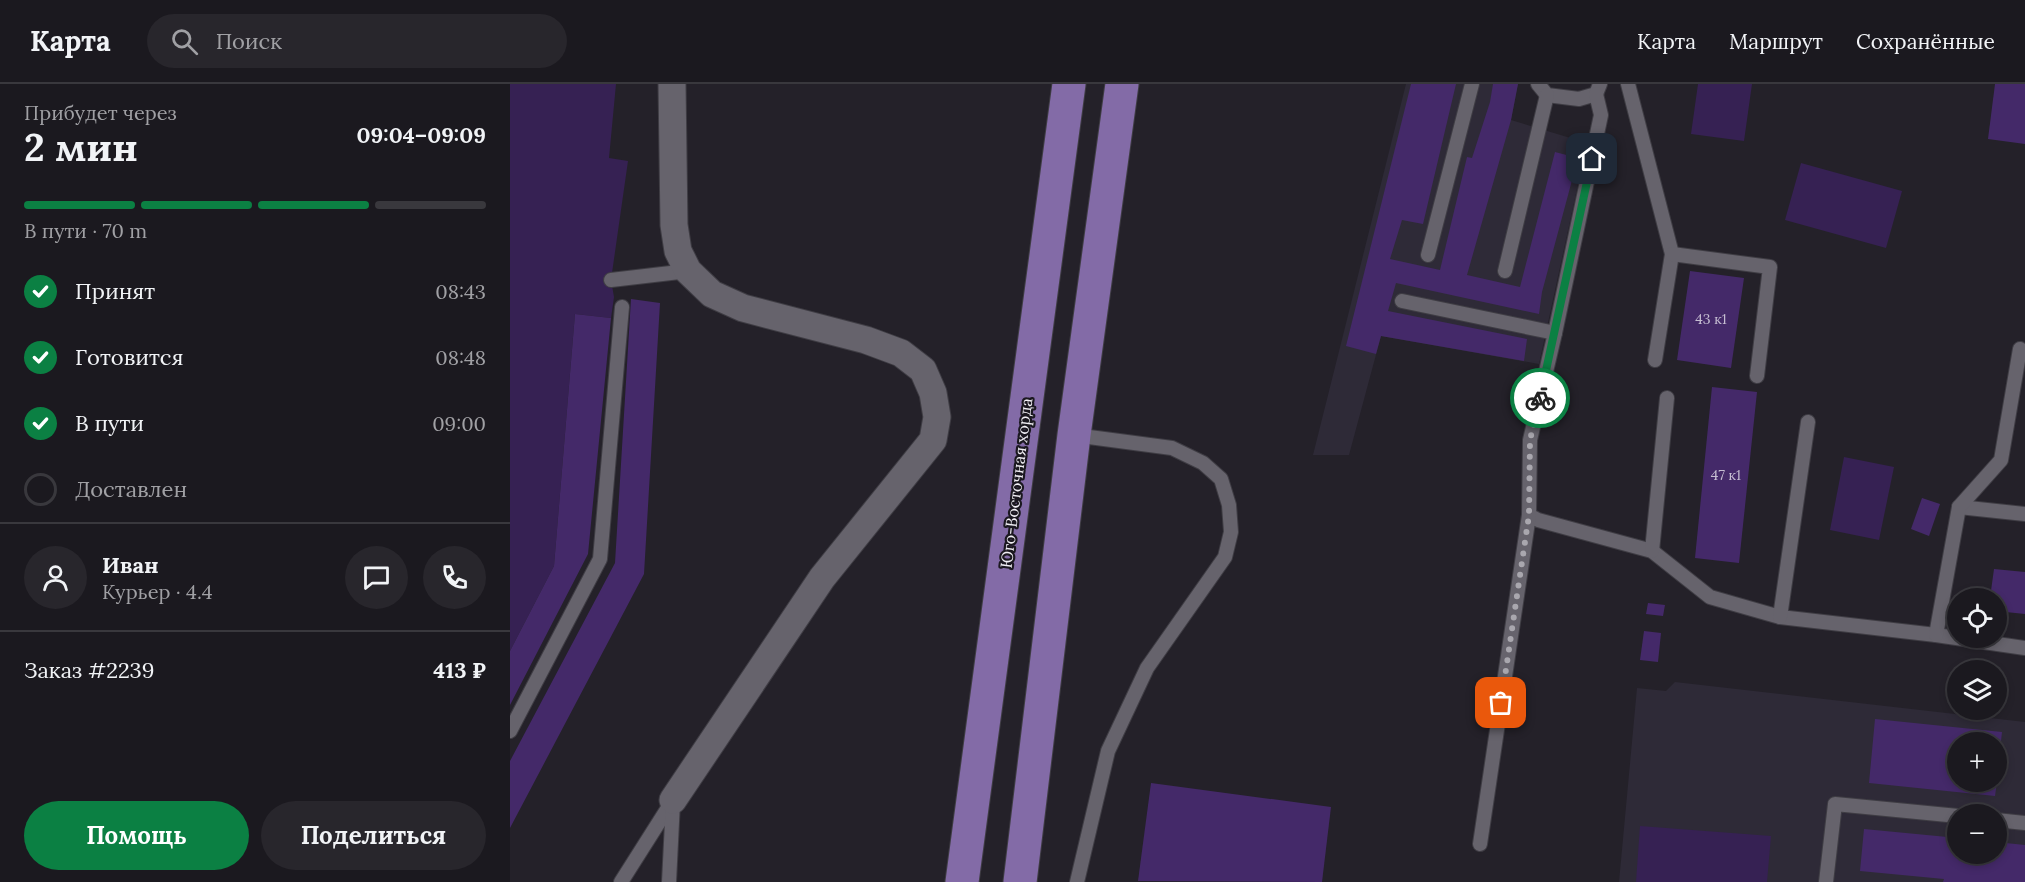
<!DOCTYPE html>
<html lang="ru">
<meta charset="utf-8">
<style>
body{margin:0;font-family:Lora,serif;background:#28262c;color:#f1f3f6;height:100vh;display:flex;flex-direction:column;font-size:22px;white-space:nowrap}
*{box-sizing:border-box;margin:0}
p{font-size:20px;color:#a0a0a4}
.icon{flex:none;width:33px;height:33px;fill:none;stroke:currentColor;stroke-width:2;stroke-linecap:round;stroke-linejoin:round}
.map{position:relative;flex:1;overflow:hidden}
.sheet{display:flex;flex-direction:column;background:#1b191f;width:510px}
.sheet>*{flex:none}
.fabs{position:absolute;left:1437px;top:504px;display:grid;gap:12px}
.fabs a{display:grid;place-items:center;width:60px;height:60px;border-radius:50%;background:#1b191f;box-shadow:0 3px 9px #0003,0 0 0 2px #39383d;font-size:30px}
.pin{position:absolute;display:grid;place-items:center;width:51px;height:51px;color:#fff;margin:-26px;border-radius:12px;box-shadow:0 3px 9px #0006}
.courier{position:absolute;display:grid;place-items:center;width:60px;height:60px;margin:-30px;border:4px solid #0b8043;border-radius:50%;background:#fff;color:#222;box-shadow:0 2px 8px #0007}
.summary em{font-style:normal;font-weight:700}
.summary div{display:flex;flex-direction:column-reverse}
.summary{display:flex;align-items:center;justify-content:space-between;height:102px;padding:0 24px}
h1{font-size:39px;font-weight:700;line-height:45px}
.bar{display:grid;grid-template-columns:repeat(4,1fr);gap:9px 6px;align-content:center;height:72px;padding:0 24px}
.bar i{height:8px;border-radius:4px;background:#39383d}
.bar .current{background:#0b8043}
.bar p{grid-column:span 4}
.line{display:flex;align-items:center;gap:15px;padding:0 24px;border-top:2px solid #39383d}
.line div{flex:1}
.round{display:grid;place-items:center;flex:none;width:63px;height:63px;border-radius:32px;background:#28262c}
ol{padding:0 24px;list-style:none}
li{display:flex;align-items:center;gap:18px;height:66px}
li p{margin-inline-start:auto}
li .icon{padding:6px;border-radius:50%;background:#0b8043;color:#fff;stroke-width:4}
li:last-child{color:#a0a0a4}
li i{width:33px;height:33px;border:3px solid #39383d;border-radius:50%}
.primary-button{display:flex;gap:12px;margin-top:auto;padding:12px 24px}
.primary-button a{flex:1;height:69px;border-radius:36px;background:#0b8043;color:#fff;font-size:24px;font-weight:700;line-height:69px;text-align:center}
.primary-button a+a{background:#28262c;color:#f1f3f6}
header{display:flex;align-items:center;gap:36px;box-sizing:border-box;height:84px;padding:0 30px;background:#1b191f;border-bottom:2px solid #39383d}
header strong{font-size:28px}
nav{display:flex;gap:33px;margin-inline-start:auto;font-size:21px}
.search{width:420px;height:54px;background:#28262c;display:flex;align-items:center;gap:15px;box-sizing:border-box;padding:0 21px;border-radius:33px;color:#a0a0a4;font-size:22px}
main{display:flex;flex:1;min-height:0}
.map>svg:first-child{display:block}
.built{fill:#2e2a37;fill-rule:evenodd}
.green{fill:#362153}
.building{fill:#442969}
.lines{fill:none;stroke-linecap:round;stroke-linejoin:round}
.lane-casing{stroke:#3f3d44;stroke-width:16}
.street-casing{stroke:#3f3d44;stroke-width:29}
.primary-casing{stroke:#3f3d44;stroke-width:35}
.lane{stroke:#66636c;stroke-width:14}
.street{stroke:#66636c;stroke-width:27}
.primary{stroke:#836ba7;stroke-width:33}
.done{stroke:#a9a7ae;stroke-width:6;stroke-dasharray:0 10.8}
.route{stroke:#0b8043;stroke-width:8}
.labels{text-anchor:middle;stroke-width:4.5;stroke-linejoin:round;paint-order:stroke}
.number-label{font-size:14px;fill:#c6bed2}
.street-label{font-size:16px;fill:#f1eff5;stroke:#1b1820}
</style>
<header>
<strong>Карта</strong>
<div class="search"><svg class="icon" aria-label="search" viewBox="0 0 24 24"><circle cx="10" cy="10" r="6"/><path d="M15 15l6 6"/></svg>Поиск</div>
<nav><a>Карта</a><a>Маршрут</a><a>Сохранённые</a></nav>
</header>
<main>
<section class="sheet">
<div class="summary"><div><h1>2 мин</h1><p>Прибудет через</p></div><em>09:04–09:09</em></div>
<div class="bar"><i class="current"></i><i class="current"></i><i class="current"></i><i></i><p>В пути · 70 m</p></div>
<ol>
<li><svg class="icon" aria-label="check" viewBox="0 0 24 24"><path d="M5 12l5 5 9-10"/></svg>Принят<p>08:43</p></li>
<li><svg class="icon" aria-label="check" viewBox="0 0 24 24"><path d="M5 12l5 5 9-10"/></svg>Готовится<p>08:48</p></li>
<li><svg class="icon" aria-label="check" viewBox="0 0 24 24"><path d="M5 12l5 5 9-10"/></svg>В пути<p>09:00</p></li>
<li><i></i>Доставлен</li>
</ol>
<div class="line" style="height:108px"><a class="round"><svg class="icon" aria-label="person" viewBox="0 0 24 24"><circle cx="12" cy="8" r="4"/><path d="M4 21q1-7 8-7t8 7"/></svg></a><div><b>Иван</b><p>Курьер · 4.4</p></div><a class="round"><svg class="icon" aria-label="chat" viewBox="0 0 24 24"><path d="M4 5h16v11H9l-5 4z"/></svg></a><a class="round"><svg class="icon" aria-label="phone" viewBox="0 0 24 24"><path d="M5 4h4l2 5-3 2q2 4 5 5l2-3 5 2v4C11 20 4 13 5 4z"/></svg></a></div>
<div class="line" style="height:78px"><div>Заказ #2239</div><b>413 ₽</b></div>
<div class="primary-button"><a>Помощь</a><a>Поделиться</a></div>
</section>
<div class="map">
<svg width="1515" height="798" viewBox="0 0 1515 798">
<rect width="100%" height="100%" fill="#242129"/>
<g class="built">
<path d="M896,0H1008L1001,36L1077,59L1029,280L871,252L839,371H803Z"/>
<path d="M1165,598L1515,638V798H1109L1127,604L1156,607ZM1448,658H1486V698H1448ZM1448,730H1486V770H1448Z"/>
</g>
<g class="green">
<path d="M0,0H106L99,74L118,77L101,196L104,213L101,234L65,230L44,482L0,567Z"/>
<path d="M1188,0H1242L1234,57L1181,50Z"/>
<path d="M1291,79L1392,107L1376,164L1275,136Z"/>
<path d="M1334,373L1384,383L1369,456L1320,446Z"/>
<path d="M1130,742L1261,752L1257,798H1126Z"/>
</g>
<g class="building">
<path d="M901,0H946L913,140L892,136L880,175L930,186L957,73L962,74L980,18L983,0H1008L1001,36L957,191L1010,203L1045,68L1068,74L1032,208L1029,230L886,199L878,227L1017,255L1014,277L871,252L866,270L836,262Z"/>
<path d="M1485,0H1515V60L1478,55Z"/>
<path d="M1180,187L1234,194L1221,284L1167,276Z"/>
<path d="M121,215L150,219L134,490L0,744V677L105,479Z"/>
<path d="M65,230L101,234L78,470L0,621V567L44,482Z"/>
<path d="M1202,303L1247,308L1229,479L1185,474Z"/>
<path d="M1412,414L1430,420L1419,452L1401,445Z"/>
<path d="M1484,485L1515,488V530L1486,527V514H1480Z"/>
<path d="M1138,519L1155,521L1153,532L1136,530Z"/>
<path d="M1134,547L1151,549L1148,578L1130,576Z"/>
<path d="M1365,635L1492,648L1488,685H1486V658H1448V698H1487L1485,712L1359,699Z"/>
<path d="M641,699L821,723L812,798L628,797Z"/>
<path d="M1354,745L1448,754V770H1486V758L1515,761V798H1433L1434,795L1350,787Z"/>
</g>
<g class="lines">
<g class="lane-casing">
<g id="lane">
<path d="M1028,0L1037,11L1069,15L1086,10L1090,0"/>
<path d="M1118,0L1162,170L1145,276"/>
<path d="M1086,10L1091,31L1045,249L1020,356L1019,431L1028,436L1142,467L1200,513L1270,533L1426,551L1515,564"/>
<path d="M1162,170L1260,183L1247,292"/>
<path d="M918,171L962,0"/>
<path d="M995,187L1037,11"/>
<path d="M101,196L178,187"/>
<path d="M892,217L1045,249"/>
<path d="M564,351L662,364L693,379L711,395L719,421L721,448L715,473L637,584L598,667L567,798"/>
<path d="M1449,423L1515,430"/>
<path d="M1142,467L1157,314"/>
<path d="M1270,533L1298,338"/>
<path d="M1426,551L1449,423L1491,376L1510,265"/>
<path d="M0,647L90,475L112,223"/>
<path d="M1486,736L1515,739"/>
<path d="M970,760L1019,431"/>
<path d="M111,798L163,716"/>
<path d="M159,798L163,718"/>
<path d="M1316,798L1325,720L1448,732"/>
</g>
</g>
<g class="street-casing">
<path id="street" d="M162,0L164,141L168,167L178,187L202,210L233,224L356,256L391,269L413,286L423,309L427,333L423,356L312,494L163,716"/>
</g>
<g class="primary-casing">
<g id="primary">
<path d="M452,798L559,0"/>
<path d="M510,798L564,351L612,0"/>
</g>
</g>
<use href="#lane" class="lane"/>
<use href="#street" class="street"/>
<use href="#primary" class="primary"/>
</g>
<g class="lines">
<path class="done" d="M991,619L1019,431L1020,356L1030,314"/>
<path class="route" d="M1030,314L1082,75"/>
</g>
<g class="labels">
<g class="number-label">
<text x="1201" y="240">43 к1</text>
<text x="1216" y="396">47 к1</text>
</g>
<g class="street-label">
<text transform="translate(506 399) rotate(-83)" y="6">Юго-Восточная хорда</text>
</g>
</g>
</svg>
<div class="fabs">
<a><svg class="icon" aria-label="locate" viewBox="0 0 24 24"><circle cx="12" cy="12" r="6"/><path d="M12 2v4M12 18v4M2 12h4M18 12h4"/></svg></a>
<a><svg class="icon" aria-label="layers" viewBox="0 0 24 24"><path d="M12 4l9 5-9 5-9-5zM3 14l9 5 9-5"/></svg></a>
<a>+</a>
<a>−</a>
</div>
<div class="pin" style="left:991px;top:619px;background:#ea580c"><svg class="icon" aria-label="bag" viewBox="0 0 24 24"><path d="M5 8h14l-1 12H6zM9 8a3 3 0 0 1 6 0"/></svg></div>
<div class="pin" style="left:1082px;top:75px;background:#1f2937"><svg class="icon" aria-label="home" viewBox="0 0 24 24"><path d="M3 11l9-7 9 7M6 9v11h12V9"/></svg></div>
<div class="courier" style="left:1030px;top:314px"><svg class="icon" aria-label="bike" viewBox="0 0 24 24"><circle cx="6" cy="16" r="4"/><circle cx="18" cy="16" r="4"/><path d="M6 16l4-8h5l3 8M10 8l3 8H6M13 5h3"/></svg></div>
</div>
</main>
